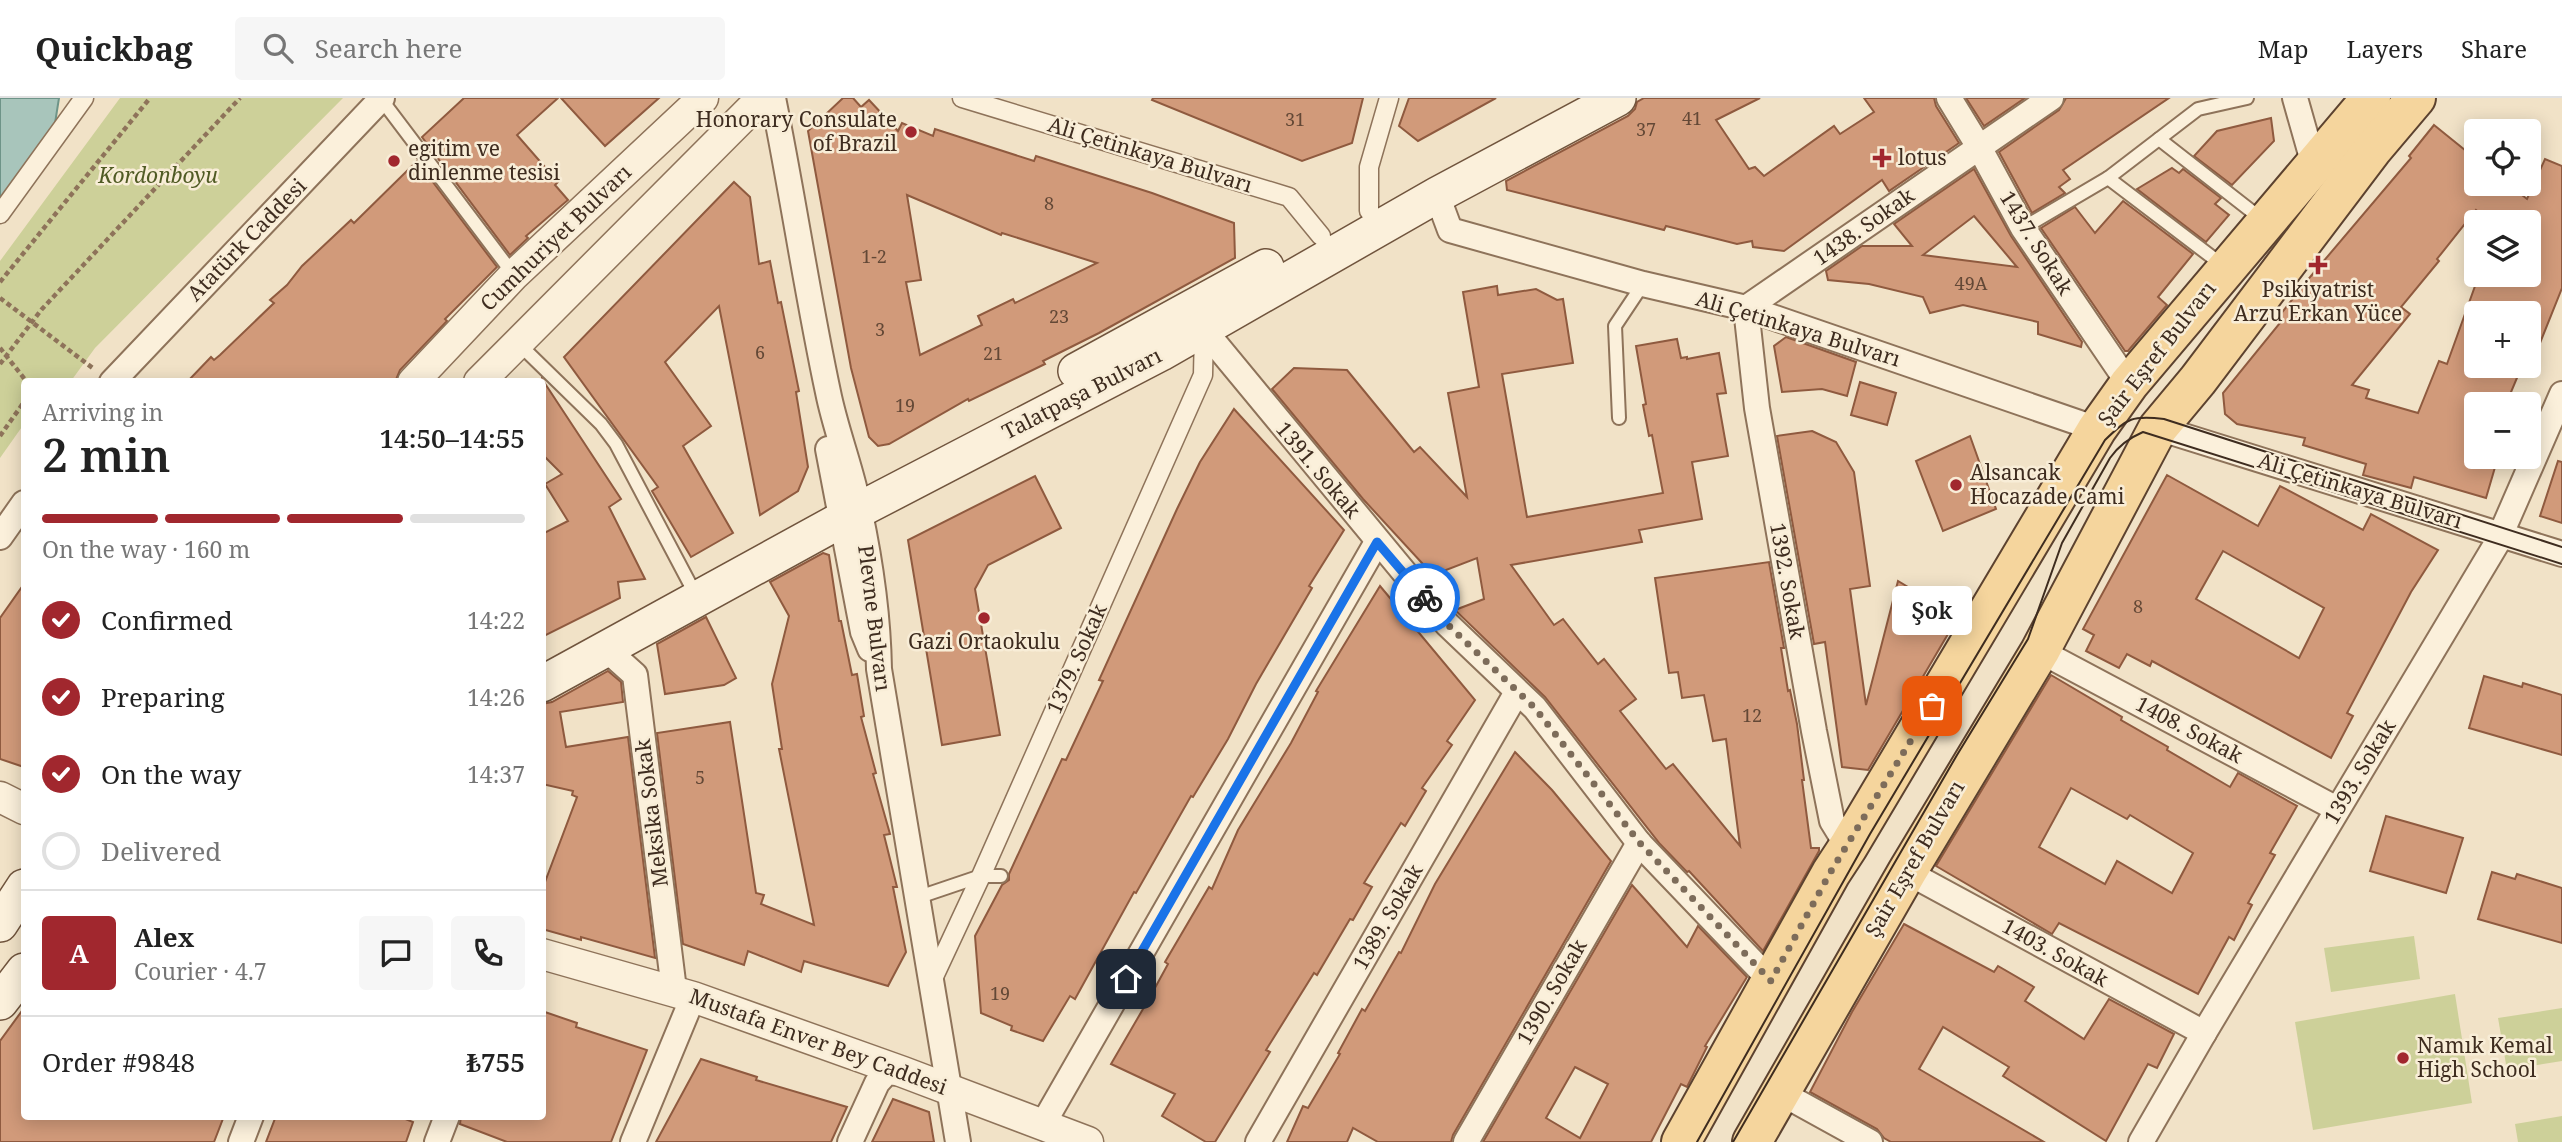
<!DOCTYPE html>
<meta charset="utf-8">
<style>
body{margin:0;font-family:"Noto Serif",serif;background:#f6f6f6;color:#222;height:100vh;display:flex;flex-direction:column;font-size:26px;white-space:nowrap}
*{box-sizing:border-box;margin:0}
p{font-size:23px;color:#767676}
.icon{flex:none;width:38px;height:38px;fill:none;stroke:currentColor;stroke-width:2;stroke-linecap:round;stroke-linejoin:round}
.map{position:relative;flex:1;overflow:hidden}
.drawer{position:absolute;left:21px;top:280px;width:525px;height:742px;display:flex;flex-direction:column;background:#fff;border-radius:7px;box-shadow:0 4px 18px #0003}
.drawer>*{flex:none}
.controls{position:absolute;left:2464px;top:21px;display:grid;gap:14px}
.controls a{display:grid;place-items:center;width:77px;height:77px;border-radius:7px;background:#fff;box-shadow:0 4px 18px #0003;font-size:35px}
.pin{position:absolute;display:grid;place-items:center;width:60px;height:60px;color:#fff;margin:-30px;border-radius:14px;box-shadow:0 4px 10px #0006}
.courier{position:absolute;display:grid;place-items:center;width:70px;height:70px;margin:-35px;border:5px solid #1a73e8;border-radius:50%;background:#fff;color:#222;box-shadow:0 2px 9px #0007}
.bubble{position:absolute;height:49px;border-radius:7px;background:#fff;box-shadow:0 4px 18px #0003;font-size:23px;font-weight:600;line-height:49px;text-align:center}
.headline em{font-style:normal;font-weight:600}
.headline div{display:flex;flex-direction:column-reverse}
.headline{display:flex;align-items:center;justify-content:space-between;height:119px;padding:0 21px}
h1{font-size:46px;font-weight:600;line-height:52px}
.bar{display:grid;grid-template-columns:repeat(4,1fr);gap:10px 7px;align-content:center;height:84px;padding:0 21px}
.bar i{height:9px;border-radius:5px;background:#e0e0e0}
.bar .active{background:#a1272e}
.bar p{grid-column:span 4}
.line{display:flex;align-items:center;gap:18px;padding:0 21px;border-top:2px solid #e0e0e0}
.line div{flex:1}
.round{display:grid;place-items:center;flex:none;width:74px;height:74px;border-radius:7px;background:#f6f6f6}
ol{padding:0 21px;list-style:none}
li{display:flex;align-items:center;gap:21px;height:77px}
li p{margin-inline-start:auto}
li .icon{padding:7px;border-radius:50%;background:#a1272e;color:#fff;stroke-width:4}
li:last-child{color:#767676}
li i{width:38px;height:38px;border:4px solid #e0e0e0;border-radius:50%}
header{display:flex;align-items:center;gap:42px;box-sizing:border-box;height:98px;padding:0 35px;background:#fff;border-bottom:2px solid #e0e0e0}
header strong{font-size:33px}
nav{display:flex;gap:38px;margin-inline-start:auto;font-size:24px}
.search{width:490px;height:63px;background:#f6f6f6;display:flex;align-items:center;gap:18px;box-sizing:border-box;padding:0 24px;border-radius:7px;color:#767676;font-size:26px}
.map>svg:first-child{display:block}
.green{fill:#cdd099}
.water{fill:#a8c5bb;stroke:#6e9488;stroke-width:2}
.building{fill:#d19a7a;stroke:#8f5a3f;stroke-width:2;fill-rule:evenodd}
.lines{fill:none;stroke-linecap:round;stroke-linejoin:round}
.service-casing{stroke:#8e735a;stroke-width:16}
.pedestrian-casing{stroke:#8e735a;stroke-width:21}
.minor-casing{stroke:#8e735a;stroke-width:28}
.tertiary-casing{stroke:#8e735a;stroke-width:33}
.secondary-casing{stroke:#70543d;stroke-width:38}
.primary-casing{stroke:#5c422f;stroke-width:42}
.path{stroke:#8e735a;stroke-width:4.5;stroke-dasharray:5 3.5;stroke-linecap:butt}
.service{stroke:#fbf0db;stroke-width:12}
.pedestrian{stroke:#fbf0db;stroke-width:18}
.minor{stroke:#fbf0db;stroke-width:24}
.tertiary{stroke:#fbf0db;stroke-width:30}
.secondary{stroke:#fbf0db;stroke-width:35}
.primary{stroke:#f5d59d;stroke-width:38}
.tram{stroke:#3e2c1f;stroke-width:2}
.done{stroke:#7d6c5a;stroke-width:7;stroke-dasharray:0 12.6}
.route{stroke:#1a73e8;stroke-width:9}
.poi-dot{fill:#a1272e;stroke:#f8edd7;stroke-width:2.5}
.labels{text-anchor:middle;stroke-width:5;stroke-linejoin:round;paint-order:stroke}
.number-label{font-size:18px;fill:#634836}
.poi-label{font-size:21px;fill:#3e2c1f;stroke:#f8edd7;text-anchor:start}
.street-label{font-size:21px;fill:#3e2c1f;stroke:#f8edd7}
.park-label{font-size:21px;font-style:italic;fill:#505b24;stroke:#f8edd7}
</style>
<header>
<strong>Quickbag</strong>
<div class="search"><svg class="icon" aria-label="search" viewBox="0 0 24 24"><circle cx="10" cy="10" r="6"/><path d="M15 15l6 6"/></svg>Search here</div>
<nav><a>Map</a><a>Layers</a><a>Share</a></nav>
</header>
<div class="map">
<svg width="2562" height="1044" viewBox="0 0 2562 1044">
<rect width="100%" height="100%" fill="#f1e2c7"/>
<g class="green">
<path d="M120,0H343L95,250L71,283L24,284V326L0,360V163Z"/>
<path d="M2414,838L2420,881L2331,894L2324,850Z"/>
<path d="M2455,896L2472,1005L2313,1032L2295,924Z"/>
<path d="M2562,910V963L2507,972L2498,920Z"/>
<path d="M2562,1018V1044H2518L2515,1026Z"/>
</g>
<path class="water" d="M0,0H59L53,38L0,106Z"/>
<g class="building">
<path d="M464,0H558L517,37L558,84L555,87L568,102L526,138L528,140L510,157L422,39Z"/>
<path d="M561,0H659L605,48Z"/>
<path d="M843,0H853L861,9L869,2L898,33L902,25L933,38L935,31L1034,63L1036,58L1152,95L1234,125L1235,160L1099,235L1043,263L1045,266L969,303L968,301L889,346L878,348L869,339L851,270L808,33ZM907,97L1001,137L1002,135L1097,165L1015,205L1013,201L978,218L982,227L920,257L906,184L921,182Z"/>
<path d="M1153,0H1363L1352,45L1302,63L1152,2Z"/>
<path d="M1409,0H1496L1418,43L1399,28Z"/>
<path d="M1644,0H1760L1716,22L1749,71L1755,69L1764,78L1834,28L1840,36L1874,14L1864,0H1934L1936,8L1959,45L1889,93L1882,82L1784,153L1753,149L1752,143L1737,146L1666,128L1664,132L1507,92L1506,83L1628,18L1635,11L1637,4Z"/>
<path d="M1966,0H2025L1984,28Z"/>
<path d="M2066,0H2169L2063,72L2070,81L2059,89L2065,95L2032,115L1999,54L2059,12Z"/>
<path d="M2271,20L2274,43L2232,87L2194,58L2217,33Z"/>
<path d="M2434,27L2476,61V86H2508L2527,101L2545,61L2562,68V190L2530,270L2529,215H2476V268H2522L2506,306H2476V359H2498L2486,400L2414,379L2411,390L2363,377L2366,366L2303,347L2305,340L2237,326L2225,316L2223,295L2280,225L2276,222L2311,178L2411,60L2409,58ZM2476,112L2492,124H2529V186L2505,177H2479L2447,266L2439,263L2418,315L2366,300L2369,292L2352,287L2410,216L2401,209L2439,163L2437,161Z"/>
<path d="M417,63L497,169L445,221L447,223L400,272L395,284H187L211,259L214,262L220,257L274,205L270,202L287,187L302,168L351,122L354,125Z"/>
<path d="M2172,70L2179,75L2183,71L2221,100L2215,106L2229,117L2206,144L2137,91Z"/>
<path d="M1974,71L2011,138L2082,244L2081,249L2038,236V224L1963,207L1930,215L1923,199L1869,186L1828,182L1826,173L1862,148H1912L1894,126ZM1974,118L2017,169L1923,157Z"/>
<path d="M734,84L750,99L759,166L770,163L778,205L781,204L799,293L796,294L808,369L798,393L760,417L719,208L665,264L711,328L683,348L733,435L691,459L652,393L658,389L564,259Z"/>
<path d="M2123,103L2193,156L2158,199L2167,207L2128,253H2125L2041,130L2075,109L2095,135Z"/>
<path d="M1497,188L1498,197L1536,191L1557,202L1563,201L1573,265L1502,276L1527,419L1663,395L1652,337L1649,338L1643,307L1646,306L1636,248L1677,241L1681,260L1687,259V261L1719,255L1726,295L1717,296L1728,358L1692,364L1702,421L1639,432L1642,444L1511,467L1554,527L1563,521L1598,566L1604,561L1636,601L1620,613L1666,671L1673,666L1740,748L1726,641L1713,643L1704,597L1682,600L1678,574L1669,575L1655,480L1769,464L1784,550H1781L1788,593L1790,592L1797,626L1804,682H1802L1811,750H1819V753L1763,853L1689,773L1687,774L1660,746L1545,599L1455,512L1484,501L1477,460L1433,477L1363,401L1272,291L1294,270L1347,272L1414,354L1420,349L1467,399L1448,295L1479,289L1463,194Z"/>
<path d="M1786,239L1856,264L1847,298L1822,291L1782,294L1774,248Z"/>
<path d="M542,281L621,401L609,409L645,481L618,484L620,500L542,539V436L568,423L545,386L562,376L542,356Z"/>
<path d="M1860,284L1896,295L1887,327L1851,317Z"/>
<path d="M1234,311L1344,432L1309,488L1312,490L1256,586L1228,641L1193,699L1191,698L1136,795L1134,794L1075,901L1070,898L1043,943L1011,932L1012,928L981,915L975,838L1002,787L1009,782V776L1062,661L1066,662L1103,583L1099,582L1177,411L1200,364Z"/>
<path d="M1812,333L1836,344L1854,374L1870,488L1850,491L1866,607L1898,483L1958,519L1868,672L1842,669L1825,544L1814,546L1777,338Z"/>
<path d="M1970,338L1996,411L1943,433L1916,363Z"/>
<path d="M2558,363L2562,364V425L2540,418Z"/>
<path d="M2167,377L2258,428L2280,388L2363,432L2371,416L2438,452L2411,494L2347,615L2353,618L2331,660L2152,563L2150,568L2127,556L2119,570L2086,553L2094,537L2083,531ZM2223,453L2324,510L2299,560L2196,501Z"/>
<path d="M1035,378L1061,430L988,467L975,491L1000,637L942,647L908,442Z"/>
<path d="M823,455L829,457L839,523H841L852,577L857,576L864,618L861,619L876,675L873,676L890,736L884,737L897,789H893L906,854L888,888L804,863L801,874L748,853L744,867L683,846L657,635L730,624L756,795L764,797L761,806L814,827L779,651H782L772,586L789,518L770,484Z"/>
<path d="M24,486V669L0,661V520Z"/>
<path d="M1380,488L1475,602L1447,643L1452,647L1422,690L1426,693L1405,728L1401,725L1364,785L1372,789L1353,822L1350,821L1317,877L1314,875L1266,952L1270,954L1215,1044H1206L1162,1018L1175,996L1111,966L1150,899L1168,866L1165,864L1209,789L1212,791L1238,732L1291,645L1318,594L1316,593Z"/>
<path d="M706,519L736,580L724,587L665,596L657,546Z"/>
<path d="M608,573L621,584L623,604L560,614L566,649L628,639L655,860L581,839V842L542,831V792L577,699L572,697L573,693L542,686V606L552,604Z"/>
<path d="M2051,577L2122,619L2121,622L2168,649L2167,652L2230,689L2238,675L2297,708L2270,755L2275,757L2248,805L2252,807L2234,842L2229,839L2198,896L2059,825L2052,836L1936,768ZM2071,690L2127,721L2130,717L2193,755L2172,795L2117,763L2105,786L2039,749Z"/>
<path d="M2484,578L2522,589L2523,585L2562,597V657L2469,630Z"/>
<path d="M1515,654L1552,692L1611,763L1453,1037L1451,1044H1378L1353,1030L1347,1044H1287L1303,1008L1308,1010L1340,956L1338,955L1362,911L1365,913L1399,854L1401,855L1435,786Z"/>
<path d="M2386,718L2463,740L2446,795L2370,773Z"/>
<path d="M2492,774L2515,781L2517,776L2562,790V845L2478,821Z"/>
<path d="M1632,787L1687,849L1698,828L1747,879L1705,948L1707,949L1687,989L1681,986L1651,1044H1483ZM1575,969L1608,986L1580,1040L1546,1020Z"/>
<path d="M1904,826L1994,874L1998,868L2034,889L2025,903L2084,941L2109,901L2174,936L2157,970L2148,966L2106,1043L2003,978L2009,969L1943,929L1919,971L2044,1044H1891L1884,1040L1877,1031L1810,994L1852,914Z"/>
<path d="M24,910V1018H224L214,1044H0V943Z"/>
<path d="M542,913L577,925L576,929L647,952L611,1044H507L460,1026L461,1018H542Z"/>
<path d="M701,961L757,979L756,982L847,1009L831,1044H656Z"/>
<path d="M893,1001L929,1014L934,1044H872Z"/>
<path d="M276,1018H398L413,1024L406,1044H266Z"/>
</g>
<g class="lines">
<g class="service-casing">
<g id="service">
<path d="M381,1L514,177"/>
<path d="M2159,41L2264,123"/>
<path d="M2108,80L2225,169"/>
<path d="M2023,130L2108,80L2198,11L2247,0"/>
<path d="M518,245L601,326L616,346L691,488"/>
<path d="M1619,320L1615,228L1643,186"/>
<path d="M916,800L981,778H1001"/>
</g>
</g>
<g class="pedestrian-casing">
<g id="pedestrian">
<path d="M962,0L1289,99L1321,138"/>
<path d="M1369,113V69L1389,0"/>
<path d="M0,116L84,0"/>
<path d="M931,885L981,778L1203,277L1204,232"/>
</g>
</g>
<g class="minor-casing">
<g id="minor">
<path d="M773,0C793,98 807,196 828,294C835,329 848,362 856,397C869,454 878,513 879,571L958,1044"/>
<path d="M1949,0L1979,49L2023,130L2129,286"/>
<path d="M2295,0L2314,67"/>
<path d="M1437,97L1450,132L1643,186L1746,210L2097,331"/>
<path d="M1204,232L1447,526L1535,610L1639,745L1771,883"/>
<path d="M112,284L382,0"/>
<path d="M2158,330L2562,456"/>
<path d="M828,351L863,534L870,551"/>
<path d="M0,439L24,405"/>
<path d="M606,551L635,577L674,892"/>
<path d="M2040,553L2337,711"/>
<path d="M1848,749L1832,723L1814,633L1757,310L1746,210L2051,0"/>
<path d="M1907,774L2204,935"/>
<path d="M1781,995L1870,1044"/>
<path d="M1043,1026L1377,444"/>
<path d="M241,1044L251,1018"/>
<path d="M437,1044L447,1018"/>
<path d="M633,1044L693,899"/>
<path d="M850,1044L877,985L886,975L903,974"/>
<path d="M1258,1044L1517,594"/>
<path d="M1466,1044L1639,745"/>
<path d="M2141,1044L2204,935L2497,445L2562,296"/>
</g>
</g>
<g class="tertiary-casing">
<g id="tertiary">
<path d="M413,284L514,177L703,0"/>
<path d="M479,284L762,0"/>
<path d="M0,699L24,711"/>
<path d="M542,856L693,899L903,974L1088,1044"/>
</g>
</g>
<g class="secondary-casing">
<g id="secondary">
<path d="M1076,273L1266,169"/>
<path d="M542,586L859,412L1161,255L1437,97L1618,0"/>
<path d="M0,826L24,789"/>
<path d="M0,904L24,873"/>
</g>
</g>
<g class="primary-casing">
<g id="primary">
<path d="M1681,1044L1831,775L1848,749L2097,331L2129,286L2371,0"/>
<path d="M1752,1044L1907,774L2040,553L2158,330L2198,282L2372,52L2416,0"/>
</g>
</g>
<g class="path">
<path d="M0,184L150,0"/>
<path d="M0,200L94,271"/>
<path d="M0,250L27,284"/>
<path d="M0,266L42,211L240,0"/>
<path d="M0,338L24,304"/>
</g>
<use href="#service" class="service"/>
<use href="#pedestrian" class="pedestrian"/>
<use href="#minor" class="minor"/>
<use href="#tertiary" class="tertiary"/>
<use href="#secondary" class="secondary"/>
<use href="#primary" class="primary"/>
<g class="tram">
<path d="M1697,1044L1870,736L2105,342C2128,320 2132,317 2164,321L2562,449"/>
<path d="M1733,1044L1957,657L2028,541L2062,445L2110,360C2119,347 2129,340 2143,334L2562,466"/>
</g>
</g>
<g class="lines">
<path class="done" d="M1425,500L1447,526L1535,610L1639,744L1771,883L1830,775L1932,608"/>
<path class="route" d="M1126,881L1377,444L1425,500"/>
</g>
<g class="poi-dot">
<circle cx="911" cy="34" r="7"/>
<path d="M1878.5 49.5h7v7h7v7h-7v7h-7v-7h-7v-7h7z"/>
<circle cx="394" cy="63" r="7"/>
<path d="M2314.5 156.5h7v7h7v7h-7v7h-7v-7h-7v-7h7z"/>
<circle cx="1956" cy="387" r="7"/>
<circle cx="984" cy="520" r="7"/>
<circle cx="2403" cy="960" r="7"/>
</g>
<g class="labels">
<g class="number-label">
<text x="1692" y="27">41</text>
<text x="1295" y="28">31</text>
<text x="1646" y="38">37</text>
<text x="1049" y="112">8</text>
<text x="874" y="165">1-2</text>
<text x="1971" y="192">49A</text>
<text x="1059" y="225">23</text>
<text x="880" y="238">3</text>
<text x="760" y="261">6</text>
<text x="993" y="262">21</text>
<text x="905" y="314">19</text>
<text x="2138" y="515">8</text>
<text x="1752" y="624">12</text>
<text x="700" y="686">5</text>
<text x="1000" y="902">19</text>
</g>
<g class="poi-label">
<text x="897" y="29" text-anchor="end">Honorary Consulate<tspan x="897" dy="24">of Brazil</tspan></text>
<text x="408" y="58">egitim ve<tspan x="408" dy="24">dinlenme tesisi</tspan></text>
<text x="1898" y="67">lotus</text>
<text x="2318" y="199" text-anchor="middle">Psikiyatrist<tspan x="2318" dy="24">Arzu Erkan Yüce</tspan></text>
<text x="1970" y="382">Alsancak<tspan x="1970" dy="24">Hocazade Cami</tspan></text>
<text x="984" y="551" text-anchor="middle">Gazi Ortaokulu</text>
<text x="2417" y="955">Namık Kemal<tspan x="2417" dy="24">High School</tspan></text>
</g>
<g class="street-label">
<text transform="translate(1150 57) rotate(17)" y="7">Ali Çetinkaya Bulvarı</text>
<text transform="translate(1864 129) rotate(-35)" y="7">1438. Sokak</text>
<text transform="translate(556 140) rotate(-44)" y="7">Cumhuriyet Bulvarı</text>
<text transform="translate(247 142) rotate(-46)" y="7">Atatürk Caddesi</text>
<text transform="translate(2036 145) rotate(58)" y="7">1437. Sokak</text>
<text transform="translate(1798 231) rotate(17)" y="7">Ali Çetinkaya Bulvarı</text>
<text transform="translate(2157 256) rotate(-52)" y="7">Şair Eşref Bulvarı</text>
<text transform="translate(1082 296) rotate(-27)" y="7">Talatpaşa Bulvarı</text>
<text transform="translate(1318 372) rotate(50)" y="7">1391. Sokak</text>
<text transform="translate(2360 393) rotate(17)" y="7">Ali Çetinkaya Bulvarı</text>
<text transform="translate(1787 483) rotate(80)" y="7">1392. Sokak</text>
<text transform="translate(874 520) rotate(83)" y="7">Plevne Bulvarı</text>
<text transform="translate(1077 561) rotate(-66)" y="7">1379. Sokak</text>
<text transform="translate(2189 632) rotate(28)" y="7">1408. Sokak</text>
<text transform="translate(2360 674) rotate(-59)" y="7">1393. Sokak</text>
<text transform="translate(652 715) rotate(-97)" y="7">Meksika Sokak</text>
<text transform="translate(1915 761) rotate(-60)" y="7">Şair Eşref Bulvarı</text>
<text transform="translate(1388 819) rotate(-60)" y="7">1389. Sokak</text>
<text transform="translate(2055 855) rotate(29)" y="7">1403. Sokak</text>
<text transform="translate(1552 894) rotate(-60)" y="7">1390. Sokak</text>
<text transform="translate(818 944) rotate(20)" y="7">Mustafa Enver Bey Caddesi</text>
</g>
<g class="park-label">
<text x="158" y="85">Kordonboyu</text>
</g>
</g>
</svg>
<div class="controls">
<a><svg class="icon" aria-label="locate" viewBox="0 0 24 24"><circle cx="12" cy="12" r="6"/><path d="M12 2v4M12 18v4M2 12h4M18 12h4"/></svg></a>
<a><svg class="icon" aria-label="layers" viewBox="0 0 24 24"><path d="M12 4l9 5-9 5-9-5zM3 14l9 5 9-5"/></svg></a>
<a>+</a>
<a>−</a>
</div>
<div class="pin" style="left:1932px;top:608px;background:#ea580c"><svg class="icon" aria-label="bag" viewBox="0 0 24 24"><path d="M5 8h14l-1 12H6zM9 8a3 3 0 0 1 6 0"/></svg></div>
<div class="pin" style="left:1126px;top:881px;background:#1f2937"><svg class="icon" aria-label="home" viewBox="0 0 24 24"><path d="M3 11l9-7 9 7M6 9v11h12V9"/></svg></div>
<div class="courier" style="left:1425px;top:500px"><svg class="icon" aria-label="bike" viewBox="0 0 24 24"><circle cx="6" cy="16" r="4"/><circle cx="18" cy="16" r="4"/><path d="M6 16l4-8h5l3 8M10 8l3 8H6M13 5h3"/></svg></div>
<div class="bubble" style="left:1892px;top:488px;width:80px">Şok</div>
<section class="drawer">
<div class="headline"><div><h1>2 min</h1><p>Arriving in</p></div><em>14:50–14:55</em></div>
<div class="bar"><i class="active"></i><i class="active"></i><i class="active"></i><i></i><p>On the way · 160 m</p></div>
<ol>
<li><svg class="icon" aria-label="check" viewBox="0 0 24 24"><path d="M5 12l5 5 9-10"/></svg>Confirmed<p>14:22</p></li>
<li><svg class="icon" aria-label="check" viewBox="0 0 24 24"><path d="M5 12l5 5 9-10"/></svg>Preparing<p>14:26</p></li>
<li><svg class="icon" aria-label="check" viewBox="0 0 24 24"><path d="M5 12l5 5 9-10"/></svg>On the way<p>14:37</p></li>
<li><i></i>Delivered</li>
</ol>
<div class="line" style="height:126px"><b class="round" style="background:#a1272e;color:#fff">A</b><div><b>Alex</b><p>Courier · 4.7</p></div><a class="round"><svg class="icon" aria-label="chat" viewBox="0 0 24 24"><path d="M4 5h16v11H9l-5 4z"/></svg></a><a class="round"><svg class="icon" aria-label="phone" viewBox="0 0 24 24"><path d="M5 4h4l2 5-3 2q2 4 5 5l2-3 5 2v4C11 20 4 13 5 4z"/></svg></a></div>
<div class="line" style="height:91px"><div>Order #9848</div><b>₺755</b></div>
</section>
</div>
